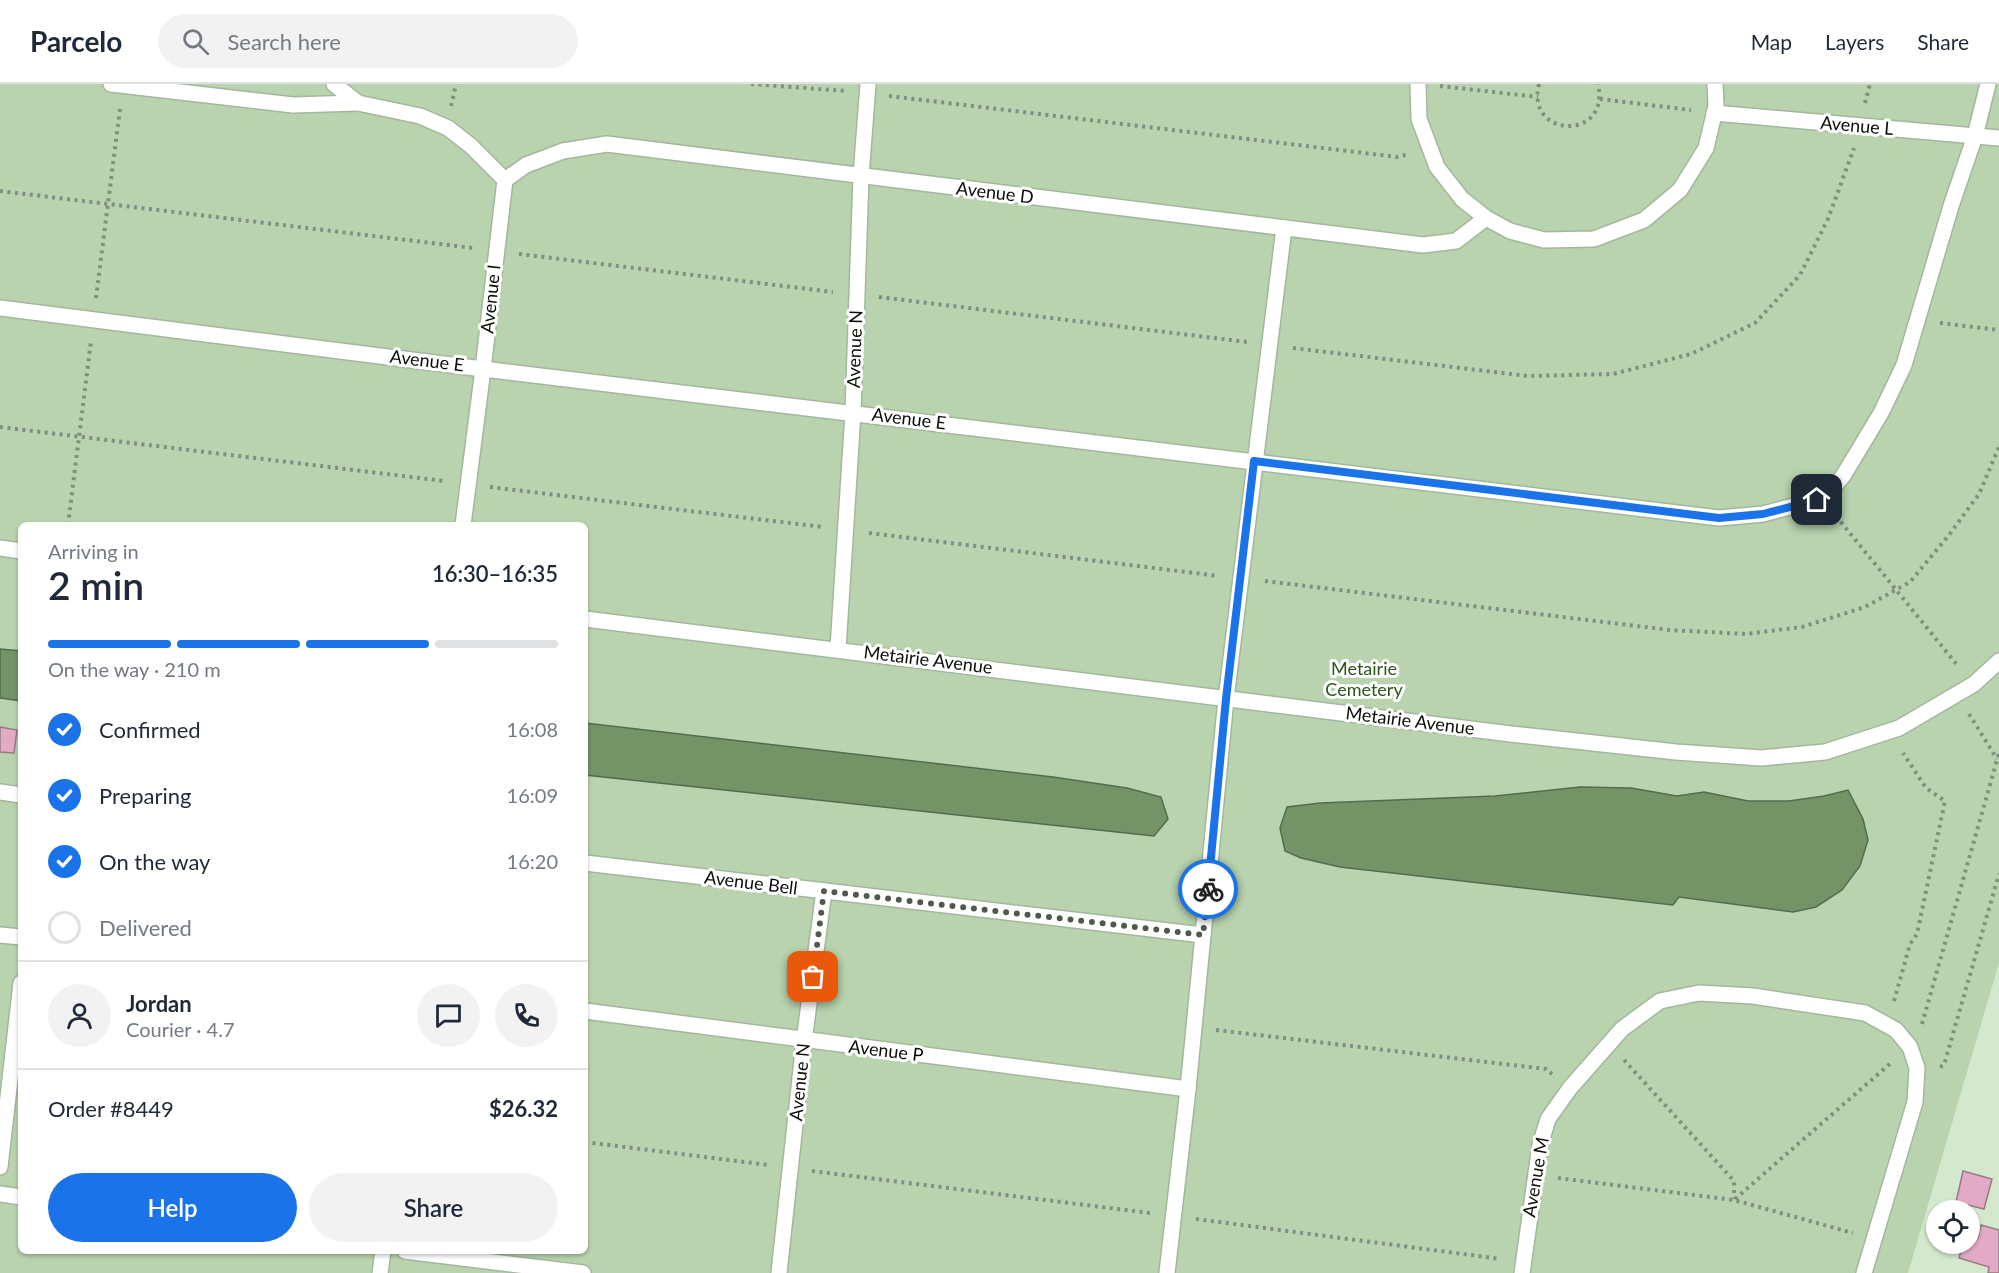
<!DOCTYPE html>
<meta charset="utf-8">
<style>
body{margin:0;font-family:Lato,sans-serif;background:#f2f2f3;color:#1f2937;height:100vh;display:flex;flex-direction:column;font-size:22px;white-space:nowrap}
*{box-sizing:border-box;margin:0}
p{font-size:20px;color:#747a83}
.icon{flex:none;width:33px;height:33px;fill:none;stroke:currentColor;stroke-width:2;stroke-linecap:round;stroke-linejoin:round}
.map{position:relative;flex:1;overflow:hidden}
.details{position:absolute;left:18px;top:438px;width:570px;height:732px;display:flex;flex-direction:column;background:#fff;border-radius:9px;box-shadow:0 2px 4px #0004}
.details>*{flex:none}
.buttons{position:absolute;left:1926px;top:1116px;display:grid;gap:12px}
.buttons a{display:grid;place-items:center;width:54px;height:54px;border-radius:50%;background:#fff;box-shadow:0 2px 4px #0004;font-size:30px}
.pin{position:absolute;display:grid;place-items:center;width:51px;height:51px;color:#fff;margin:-26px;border-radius:12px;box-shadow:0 3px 9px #0006}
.courier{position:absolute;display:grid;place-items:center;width:60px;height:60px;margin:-30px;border:4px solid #1a73e8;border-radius:50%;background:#fff;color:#222;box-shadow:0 2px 8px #0007}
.overview em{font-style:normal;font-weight:600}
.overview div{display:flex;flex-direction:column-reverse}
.overview{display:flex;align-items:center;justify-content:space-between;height:102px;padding:0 30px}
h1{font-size:39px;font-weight:600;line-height:45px}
.bar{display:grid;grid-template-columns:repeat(4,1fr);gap:9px 6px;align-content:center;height:72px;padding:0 30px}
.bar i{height:8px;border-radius:4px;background:#e0e1e3}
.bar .active{background:#1a73e8}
.bar p{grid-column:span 4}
.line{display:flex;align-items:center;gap:15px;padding:0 30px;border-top:2px solid #e0e1e3}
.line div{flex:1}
.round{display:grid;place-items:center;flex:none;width:63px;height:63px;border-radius:32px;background:#f2f2f3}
ol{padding:0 30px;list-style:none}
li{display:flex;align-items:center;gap:18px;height:66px}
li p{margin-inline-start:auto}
li .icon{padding:6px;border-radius:50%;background:#1a73e8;color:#fff;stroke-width:4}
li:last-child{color:#747a83}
li i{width:33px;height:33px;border:3px solid #e0e1e3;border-radius:50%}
.primary-button{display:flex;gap:12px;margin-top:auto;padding:12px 30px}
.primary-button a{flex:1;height:69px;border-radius:36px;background:#1a73e8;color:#fff;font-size:24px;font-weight:600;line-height:69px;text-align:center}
.primary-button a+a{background:#f2f2f3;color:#1f2937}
header{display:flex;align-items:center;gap:36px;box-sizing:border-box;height:84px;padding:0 30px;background:#fff;border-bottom:2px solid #e0e1e3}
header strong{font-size:28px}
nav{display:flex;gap:33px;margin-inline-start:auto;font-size:21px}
.search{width:420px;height:54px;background:#f2f2f3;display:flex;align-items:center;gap:15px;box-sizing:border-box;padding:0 21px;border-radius:33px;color:#747a83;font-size:22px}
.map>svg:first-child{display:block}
.green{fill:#b8d3ae;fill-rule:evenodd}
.water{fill:#749468;stroke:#546c4b;stroke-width:1.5}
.building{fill:#e2aac4;stroke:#987a87;stroke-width:1.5}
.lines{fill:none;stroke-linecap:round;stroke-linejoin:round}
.service-casing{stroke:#a4b79e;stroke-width:18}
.path{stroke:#818f7c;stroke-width:4;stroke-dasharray:3 4.5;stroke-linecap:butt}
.service{stroke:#fff;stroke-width:15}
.done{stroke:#4f5a4c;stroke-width:6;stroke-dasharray:0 10.8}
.route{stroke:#1a73e8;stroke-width:8}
.labels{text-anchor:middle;stroke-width:6;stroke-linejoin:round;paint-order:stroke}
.street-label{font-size:18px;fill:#080e06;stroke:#fff}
.park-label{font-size:18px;fill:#2c5618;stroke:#fff}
</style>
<header>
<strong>Parcelo</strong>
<div class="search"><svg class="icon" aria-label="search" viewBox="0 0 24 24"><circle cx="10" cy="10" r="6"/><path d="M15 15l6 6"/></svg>Search here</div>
<nav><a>Map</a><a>Layers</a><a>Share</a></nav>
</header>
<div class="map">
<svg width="1999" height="1189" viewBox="0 0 1999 1189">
<rect width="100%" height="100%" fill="#d4e8cd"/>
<path class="green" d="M0,0H1999V879L1908,1189H0ZM21,441H585V1167H21Z"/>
<g class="water">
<path d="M0,565L21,567V617L0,614Z"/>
<path d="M585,639L1053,693L1127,704L1161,713L1168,735L1154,752L585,691Z"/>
<path d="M1580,703L1631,704L1677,712L1704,708L1748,717H1789L1824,712L1848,706L1863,735L1868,756L1860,782L1842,806L1816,823L1793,828L1679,813L1673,821L1340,783L1301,774L1285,767L1280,744L1287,723L1320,719L1495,712Z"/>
</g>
<g class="building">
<path d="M0,643L17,646L14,669L0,668Z"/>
<path d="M1963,1087L1992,1095L1984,1125L1956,1118Z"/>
<path d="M1981,1141L1999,1146V1189H1988L1989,1183L1959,1174L1963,1160H1970V1151L1978,1154Z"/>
</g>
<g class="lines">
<g class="service-casing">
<g id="service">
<path d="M111,0L293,21L358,19"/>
<path d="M334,0L358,19L420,32L448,44L471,62L505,96"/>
<path d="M1418,0L1419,35L1437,83L1462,115L1486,134L1510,147L1544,156L1594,155L1644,136L1680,106L1706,64L1716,22L1715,0"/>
<path d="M1714,29L1999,54"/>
<path d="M505,96L526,81L563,67L607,60L1423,161L1456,157L1486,134"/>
<path d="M0,224L483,285L1719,434L1763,430L1817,416L1832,405L1843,392L1881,329L1904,281L1951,122L1975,52L1988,0"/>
<path d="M463,441L483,285L505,96"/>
<path d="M0,464L21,467"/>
<path d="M585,535L1511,650L1676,668L1761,674L1825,668L1899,644L1974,600L1999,577"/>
<path d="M838,565L853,328L861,92L868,0"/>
<path d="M0,708L21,711"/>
<path d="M585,779L1203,851"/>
<path d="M0,851L21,853"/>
<path d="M585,927L1188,1005"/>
<path d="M0,1083L21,899"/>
<path d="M0,1110L21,1113"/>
<path d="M405,1167L583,1189"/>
<path d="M380,1189L383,1167"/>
<path d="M779,1189L804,957L824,807"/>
<path d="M1167,1189L1188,1005L1226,615L1284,144"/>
<path d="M1522,1189L1540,1061L1548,1035L1570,1004L1622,945L1660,917L1699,909L1753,912L1865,929L1896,946L1910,963L1917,984L1915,1018L1864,1189"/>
</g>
</g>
<g class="path">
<path d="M751,0L846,7"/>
<path d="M1539,0C1525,55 1611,57 1598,0"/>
<path d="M1440,2L1538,13"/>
<path d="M889,12L1398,73L1409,70"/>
<path d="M1600,15L1691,26"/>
<path d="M1865,19L1870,0"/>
<path d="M451,22L456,0"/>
<path d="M0,107L473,164"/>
<path d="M519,170L833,208"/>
<path d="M879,213L1247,258"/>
<path d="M96,214L120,25"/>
<path d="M1940,239L1999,246"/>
<path d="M1293,264L1528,292L1613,290L1691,270L1755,239L1800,191L1828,135L1854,64"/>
<path d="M0,343L444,397"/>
<path d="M490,403L823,443"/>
<path d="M1836,432L1958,582"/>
<path d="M68,441L91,257"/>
<path d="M869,449L1219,492"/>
<path d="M1265,497L1670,546L1746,550L1802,543L1865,523L1910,498L1949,451L1979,410L1999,363"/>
<path d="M1969,630L1997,675"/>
<path d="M1894,917L1910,860L1917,850L1945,717L1926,704L1903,669"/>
<path d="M1922,940L1999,669"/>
<path d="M1216,946L1546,985L1552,990"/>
<path d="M1624,976L1734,1097V1115"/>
<path d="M1940,983L1944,981L1999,790"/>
<path d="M585,1058L769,1081"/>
<path d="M812,1087L1150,1129"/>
<path d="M1558,1094L1734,1116L1853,1149"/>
<path d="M1735,1115L1892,978"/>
<path d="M1196,1135L1501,1175"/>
</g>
<use href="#service" class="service"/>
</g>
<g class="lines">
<path class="done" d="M813,893L824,807L1203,851L1208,805"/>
<path class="route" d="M1208,805L1226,615L1254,377L1719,434L1763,430L1817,416"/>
</g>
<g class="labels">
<g class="street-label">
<text transform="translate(1857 42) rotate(5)" y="6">Avenue L</text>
<text transform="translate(995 109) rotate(7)" y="6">Avenue D</text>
<text transform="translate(491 215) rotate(-84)" y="6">Avenue I</text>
<text transform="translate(855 265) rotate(-88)" y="6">Avenue N</text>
<text transform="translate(427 277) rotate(7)" y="6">Avenue E</text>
<text transform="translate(909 335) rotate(7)" y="6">Avenue E</text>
<text transform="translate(928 576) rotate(7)" y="6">Metairie Avenue</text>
<text transform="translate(1410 637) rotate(7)" y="6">Metairie Avenue</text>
<text transform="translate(751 799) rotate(7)" y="6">Avenue Bell</text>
<text transform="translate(886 967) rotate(7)" y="6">Avenue P</text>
<text transform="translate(800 998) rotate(-84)" y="6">Avenue N</text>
<text transform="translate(1536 1093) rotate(-80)" y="6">Avenue M</text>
</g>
<g class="park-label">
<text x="1364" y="591">Metairie<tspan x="1364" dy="21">Cemetery</tspan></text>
</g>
</g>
</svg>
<div class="buttons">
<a><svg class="icon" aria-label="locate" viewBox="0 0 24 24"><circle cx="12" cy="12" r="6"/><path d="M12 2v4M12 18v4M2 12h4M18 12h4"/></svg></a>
</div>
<div class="pin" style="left:813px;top:893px;background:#ea580c"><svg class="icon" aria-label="bag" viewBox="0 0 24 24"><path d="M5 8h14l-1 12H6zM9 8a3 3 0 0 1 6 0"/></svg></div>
<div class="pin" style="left:1817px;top:416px;background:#1f2937"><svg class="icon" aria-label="home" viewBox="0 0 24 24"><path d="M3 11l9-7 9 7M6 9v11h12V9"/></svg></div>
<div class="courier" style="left:1208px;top:805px"><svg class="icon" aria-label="bike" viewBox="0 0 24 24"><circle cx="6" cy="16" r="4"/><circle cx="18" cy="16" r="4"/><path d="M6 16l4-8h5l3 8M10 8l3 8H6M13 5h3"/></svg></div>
<section class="details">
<div class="overview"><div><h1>2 min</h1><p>Arriving in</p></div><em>16:30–16:35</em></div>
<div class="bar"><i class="active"></i><i class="active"></i><i class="active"></i><i></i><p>On the way · 210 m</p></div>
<ol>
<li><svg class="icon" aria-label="check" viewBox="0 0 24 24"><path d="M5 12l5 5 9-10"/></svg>Confirmed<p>16:08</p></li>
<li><svg class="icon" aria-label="check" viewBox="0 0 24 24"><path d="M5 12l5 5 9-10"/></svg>Preparing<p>16:09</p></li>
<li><svg class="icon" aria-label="check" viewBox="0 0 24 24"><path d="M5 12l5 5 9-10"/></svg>On the way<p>16:20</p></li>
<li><i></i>Delivered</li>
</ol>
<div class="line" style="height:108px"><a class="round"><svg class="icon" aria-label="person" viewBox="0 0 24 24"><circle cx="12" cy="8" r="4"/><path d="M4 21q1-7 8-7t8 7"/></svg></a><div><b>Jordan</b><p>Courier · 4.7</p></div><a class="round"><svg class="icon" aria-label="chat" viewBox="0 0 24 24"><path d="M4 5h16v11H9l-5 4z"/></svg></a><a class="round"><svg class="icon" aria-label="phone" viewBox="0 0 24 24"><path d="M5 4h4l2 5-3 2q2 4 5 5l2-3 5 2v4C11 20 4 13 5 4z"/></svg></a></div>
<div class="line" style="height:78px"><div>Order #8449</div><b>$26.32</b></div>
<div class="primary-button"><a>Help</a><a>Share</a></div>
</section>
</div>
